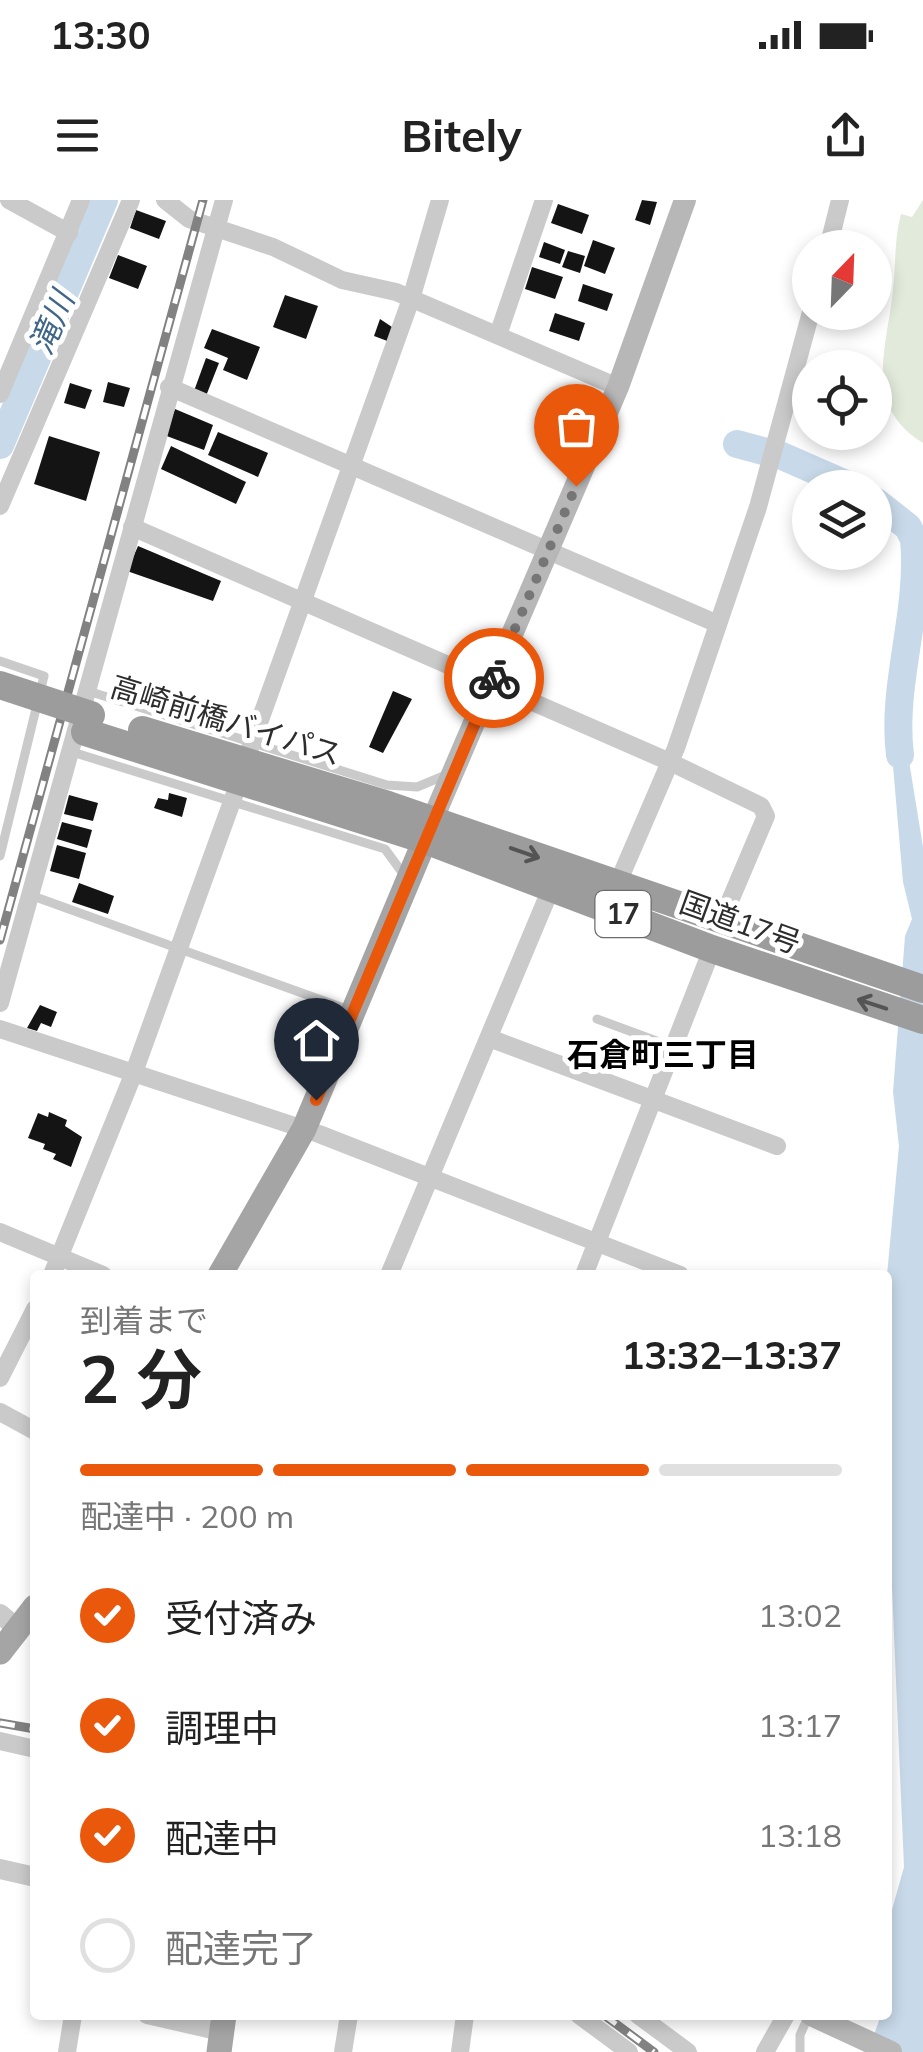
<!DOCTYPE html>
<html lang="ja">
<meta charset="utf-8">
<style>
body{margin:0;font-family:Mulish,"Noto Sans JP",sans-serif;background:#f2f2f2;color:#222;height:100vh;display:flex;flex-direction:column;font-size:38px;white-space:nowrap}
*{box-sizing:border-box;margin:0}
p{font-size:32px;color:#767676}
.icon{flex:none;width:55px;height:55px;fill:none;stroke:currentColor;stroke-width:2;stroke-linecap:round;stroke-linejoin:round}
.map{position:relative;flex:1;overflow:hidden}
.side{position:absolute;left:30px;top:1070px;width:862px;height:750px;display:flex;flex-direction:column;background:#fff;border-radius:10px;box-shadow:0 5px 15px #0003}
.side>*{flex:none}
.needle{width:65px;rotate:23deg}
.tools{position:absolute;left:792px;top:30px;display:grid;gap:20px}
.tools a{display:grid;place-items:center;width:100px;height:100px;border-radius:50%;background:#fff;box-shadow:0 5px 15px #0003;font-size:50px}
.pin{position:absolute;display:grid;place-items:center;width:85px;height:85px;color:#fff;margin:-102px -42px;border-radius:50% 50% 50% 0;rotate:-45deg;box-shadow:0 0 10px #0007}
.pin .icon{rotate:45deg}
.courier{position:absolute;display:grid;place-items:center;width:100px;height:100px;margin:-50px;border:8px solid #ea580c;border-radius:50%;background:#fff;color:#222;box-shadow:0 2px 12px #0007}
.overview em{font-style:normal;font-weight:700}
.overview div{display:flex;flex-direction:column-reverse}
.overview{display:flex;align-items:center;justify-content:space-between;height:170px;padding:0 50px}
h1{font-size:65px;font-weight:700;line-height:75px}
.bar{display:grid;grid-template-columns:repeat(4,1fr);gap:15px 10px;align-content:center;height:120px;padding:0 50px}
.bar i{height:12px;border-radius:8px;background:#e0e0e0}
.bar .current{background:#ea580c}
.bar p{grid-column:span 4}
ol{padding:0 50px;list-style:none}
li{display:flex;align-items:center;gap:30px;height:110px}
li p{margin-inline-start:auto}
li .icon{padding:10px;border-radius:50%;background:#ea580c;color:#fff;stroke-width:4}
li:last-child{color:#767676}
li i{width:55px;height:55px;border:5px solid #e0e0e0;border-radius:50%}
.status{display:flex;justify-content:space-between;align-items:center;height:70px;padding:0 50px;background:#fff;direction:ltr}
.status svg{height:28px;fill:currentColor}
header{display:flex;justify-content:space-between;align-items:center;height:130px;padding:0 50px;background:#fff;font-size:45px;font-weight:700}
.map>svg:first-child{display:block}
.green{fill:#e2eadb}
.water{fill:#c8d9e9}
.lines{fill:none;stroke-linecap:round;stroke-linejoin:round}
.river{stroke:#c8d9e9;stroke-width:28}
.building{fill:#141414}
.service{stroke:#cacaca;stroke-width:9}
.minor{stroke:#cacaca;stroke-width:18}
.tertiary{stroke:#cacaca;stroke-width:20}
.secondary{stroke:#b7b7b7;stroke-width:22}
.primary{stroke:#a5a5a5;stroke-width:25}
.trunk{stroke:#9c9c9c;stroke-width:28}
.rail-casing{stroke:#828282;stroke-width:9}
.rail{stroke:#fff;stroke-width:5;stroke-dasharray:15;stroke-linecap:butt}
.trunk-bridge{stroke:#9c9c9c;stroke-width:28}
.oneway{stroke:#545454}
.done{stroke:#767676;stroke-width:10;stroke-dasharray:0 18}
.route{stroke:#ea580c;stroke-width:12}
.labels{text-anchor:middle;stroke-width:10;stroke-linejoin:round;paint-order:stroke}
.shield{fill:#fff;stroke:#6c6c6c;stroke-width:2.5}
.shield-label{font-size:28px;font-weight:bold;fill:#2d2d2d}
.street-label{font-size:30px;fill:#2d2d2d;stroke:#fff}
.water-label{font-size:32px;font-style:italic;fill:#40668a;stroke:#fff}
.neighbourhood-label{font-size:32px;font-weight:bold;fill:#000;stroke:#fff}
</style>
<div class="status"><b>13:30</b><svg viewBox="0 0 49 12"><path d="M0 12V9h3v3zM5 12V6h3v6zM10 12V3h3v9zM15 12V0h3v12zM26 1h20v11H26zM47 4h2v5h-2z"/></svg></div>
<header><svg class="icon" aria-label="menu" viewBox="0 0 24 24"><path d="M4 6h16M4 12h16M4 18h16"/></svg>Bitely<svg class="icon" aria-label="share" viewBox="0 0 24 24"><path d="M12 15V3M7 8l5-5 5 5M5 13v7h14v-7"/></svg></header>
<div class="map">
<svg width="923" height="1852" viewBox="0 0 923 1852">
<rect width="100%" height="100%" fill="#fff"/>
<path class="green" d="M923,0V243C862,206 887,148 893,90C896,64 894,40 901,14L912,17Z"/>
<path class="water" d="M896,521L908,555L923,647V1852H868L881,1815H888V1724L904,1667L888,1294L887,1075L899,946L893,892L905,736L912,719L903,682L890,531Z"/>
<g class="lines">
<g class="river">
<path d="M737,244L782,256L855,288"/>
<path d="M0,245L104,0"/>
<path d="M875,301L908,327L914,339C921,412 891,485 900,555"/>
</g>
</g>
<g class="building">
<path d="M642,0L657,2L650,25L635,20Z"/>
<path d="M558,4L589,15L582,34L551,23Z"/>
<path d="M136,10L166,21L159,39L130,28Z"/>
<path d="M593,40L615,48L605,74L584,66Z"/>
<path d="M544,42L565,50L560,64L539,57Z"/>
<path d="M568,51L585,56L580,73L562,67Z"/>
<path d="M118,55L147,66L138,89L109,78Z"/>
<path d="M532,67L563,77L555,99L525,89Z"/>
<path d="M583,84L613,94L607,111L578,101Z"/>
<path d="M285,95L318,106L306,139L273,127Z"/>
<path d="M555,113L585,123L579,141L549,131Z"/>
<path d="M380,119L395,129L390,142L374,136Z"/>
<path d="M212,129L260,147L247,180L223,170L228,158L204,148Z"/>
<path d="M206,158L219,163L206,196L194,191Z"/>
<path d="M108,182L130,188L124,207L103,202Z"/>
<path d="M70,183L92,190L85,209L64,203Z"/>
<path d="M175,209L213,225L204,250L164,235Z"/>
<path d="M218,232L268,253L258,277L208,255Z"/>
<path d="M49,236L100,252L86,301L34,284Z"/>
<path d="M171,246L246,282L236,304L161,269Z"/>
<path d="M138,346L221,381L213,401L127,371Z"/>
<path d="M393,491L412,499L383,553L369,547Z"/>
<path d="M169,593L187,598L182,617L154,608L158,598L168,600Z"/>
<path d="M69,595L98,603L93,621L64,614Z"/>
<path d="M62,622L92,630L87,648L57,639Z"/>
<path d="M57,645L86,653L79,679L50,671Z"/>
<path d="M79,683L114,696L108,714L72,702Z"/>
<path d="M40,805L57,812L51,827L41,823L37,831L27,828Z"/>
<path d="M49,912L67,920L65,926L82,937L71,967L53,959L56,954L43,949L45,944L28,938L38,913L48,917Z"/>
</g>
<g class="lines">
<g class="service">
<path d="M0,461L44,476L0,656"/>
<path d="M88,491L387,585L417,587L446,575"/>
<path d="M69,551L385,649L404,675"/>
<path d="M30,695L352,811"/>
<path d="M597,819L673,847"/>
<path d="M800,1852V1835L808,1817"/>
</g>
<g class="minor">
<path d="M9,0L69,33"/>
<path d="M165,0L189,19L273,47L342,80L396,92L618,187"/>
<path d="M828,48L840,0"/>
<path d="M498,135L544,0"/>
<path d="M169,187L718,424"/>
<path d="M0,194L81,0"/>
<path d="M0,306L131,0"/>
<path d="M132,327L670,562L761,606L766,616L721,722"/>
<path d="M250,548L411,99L440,0"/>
<path d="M617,685L676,548L758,307L811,112"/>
<path d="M0,803L224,0"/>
<path d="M0,829L319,934L680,1075"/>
<path d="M489,838L777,946"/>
<path d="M0,1032L103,1075"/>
<path d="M52,1075L133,875L234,596"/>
<path d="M389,1075L552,686"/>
<path d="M584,1075L712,749"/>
<path d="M0,1178L35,1109"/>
<path d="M0,1212L35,1231"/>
<path d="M0,1541L35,1549"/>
<path d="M147,1815L221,1832"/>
<path d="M579,1815L629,1852"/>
<path d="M638,1815L688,1852"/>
<path d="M67,1852L73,1815"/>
<path d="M343,1852L349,1815"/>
<path d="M460,1852L465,1815"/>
<path d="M765,1852L786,1815"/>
</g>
<g class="tertiary">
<path d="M0,1414L19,1430"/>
<path d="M0,1669L35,1677"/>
</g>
<g class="secondary">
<path d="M426,635L618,187L685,0"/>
<path d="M811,1815L891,1852"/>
</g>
<g class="primary">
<path d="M220,1075L304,929L425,640"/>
<path d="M0,1452L35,1407"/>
<path d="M219,1852L224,1815"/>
</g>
<g class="trunk">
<path d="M142,530L388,605L923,789"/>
<path d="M85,532L425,640L712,749L923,820"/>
</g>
<g class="rail-casing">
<g id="rail">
<path d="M0,740L203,0"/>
<path d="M0,1523L35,1529"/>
<path d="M604,1815L654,1852"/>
</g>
</g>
<use href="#rail" class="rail"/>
<path class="trunk-bridge" d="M0,485L91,515"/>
</g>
<defs><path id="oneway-shaft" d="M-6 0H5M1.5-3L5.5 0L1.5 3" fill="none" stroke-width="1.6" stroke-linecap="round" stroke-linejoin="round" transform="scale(2.5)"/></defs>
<g class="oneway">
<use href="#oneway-shaft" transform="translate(525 653) rotate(19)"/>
<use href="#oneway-shaft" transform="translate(872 804) rotate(-162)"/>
</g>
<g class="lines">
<path class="done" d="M494,478L576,286"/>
<path class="route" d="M316,900L494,478"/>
</g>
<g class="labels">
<rect class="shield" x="595.5" y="691" width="55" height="46" rx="8"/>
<g class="shield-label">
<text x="623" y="724">17</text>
</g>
<g class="street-label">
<text transform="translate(226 521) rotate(17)" y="10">高崎前橋バイパス</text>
<text transform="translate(740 723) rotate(20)" y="10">国道17号</text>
</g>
<g class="water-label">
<text transform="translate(52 123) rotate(-67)" y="11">滝川</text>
</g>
<g class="neighbourhood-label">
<text x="663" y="866">石倉町三丁目</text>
</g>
</g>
</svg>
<div class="tools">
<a><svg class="needle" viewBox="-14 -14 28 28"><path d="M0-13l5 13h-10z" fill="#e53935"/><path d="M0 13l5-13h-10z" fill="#767676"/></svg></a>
<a><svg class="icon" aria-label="locate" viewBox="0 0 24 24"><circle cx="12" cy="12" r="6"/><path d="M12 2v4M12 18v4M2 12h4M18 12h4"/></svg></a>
<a><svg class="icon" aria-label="layers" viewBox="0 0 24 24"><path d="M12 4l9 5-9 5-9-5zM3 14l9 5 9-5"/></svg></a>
</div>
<div class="pin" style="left:576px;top:286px;background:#ea580c"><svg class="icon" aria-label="bag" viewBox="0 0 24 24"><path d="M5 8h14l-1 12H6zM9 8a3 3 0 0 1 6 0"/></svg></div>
<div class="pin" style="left:316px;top:900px;background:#1f2937"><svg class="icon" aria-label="home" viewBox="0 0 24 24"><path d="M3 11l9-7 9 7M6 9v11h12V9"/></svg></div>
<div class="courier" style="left:494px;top:478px"><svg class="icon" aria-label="bike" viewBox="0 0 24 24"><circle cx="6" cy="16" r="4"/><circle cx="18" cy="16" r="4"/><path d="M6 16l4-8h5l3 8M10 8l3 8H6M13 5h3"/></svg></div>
<section class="side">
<div class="overview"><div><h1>2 分</h1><p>到着まで</p></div><em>13:32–13:37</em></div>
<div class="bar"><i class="current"></i><i class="current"></i><i class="current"></i><i></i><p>配達中 · 200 m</p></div>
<ol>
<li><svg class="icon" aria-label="check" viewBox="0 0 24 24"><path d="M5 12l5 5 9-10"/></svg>受付済み<p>13:02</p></li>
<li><svg class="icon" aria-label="check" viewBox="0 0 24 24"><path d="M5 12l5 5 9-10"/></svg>調理中<p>13:17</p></li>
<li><svg class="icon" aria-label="check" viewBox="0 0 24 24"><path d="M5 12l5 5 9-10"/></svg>配達中<p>13:18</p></li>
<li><i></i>配達完了</li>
</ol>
</section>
</div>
